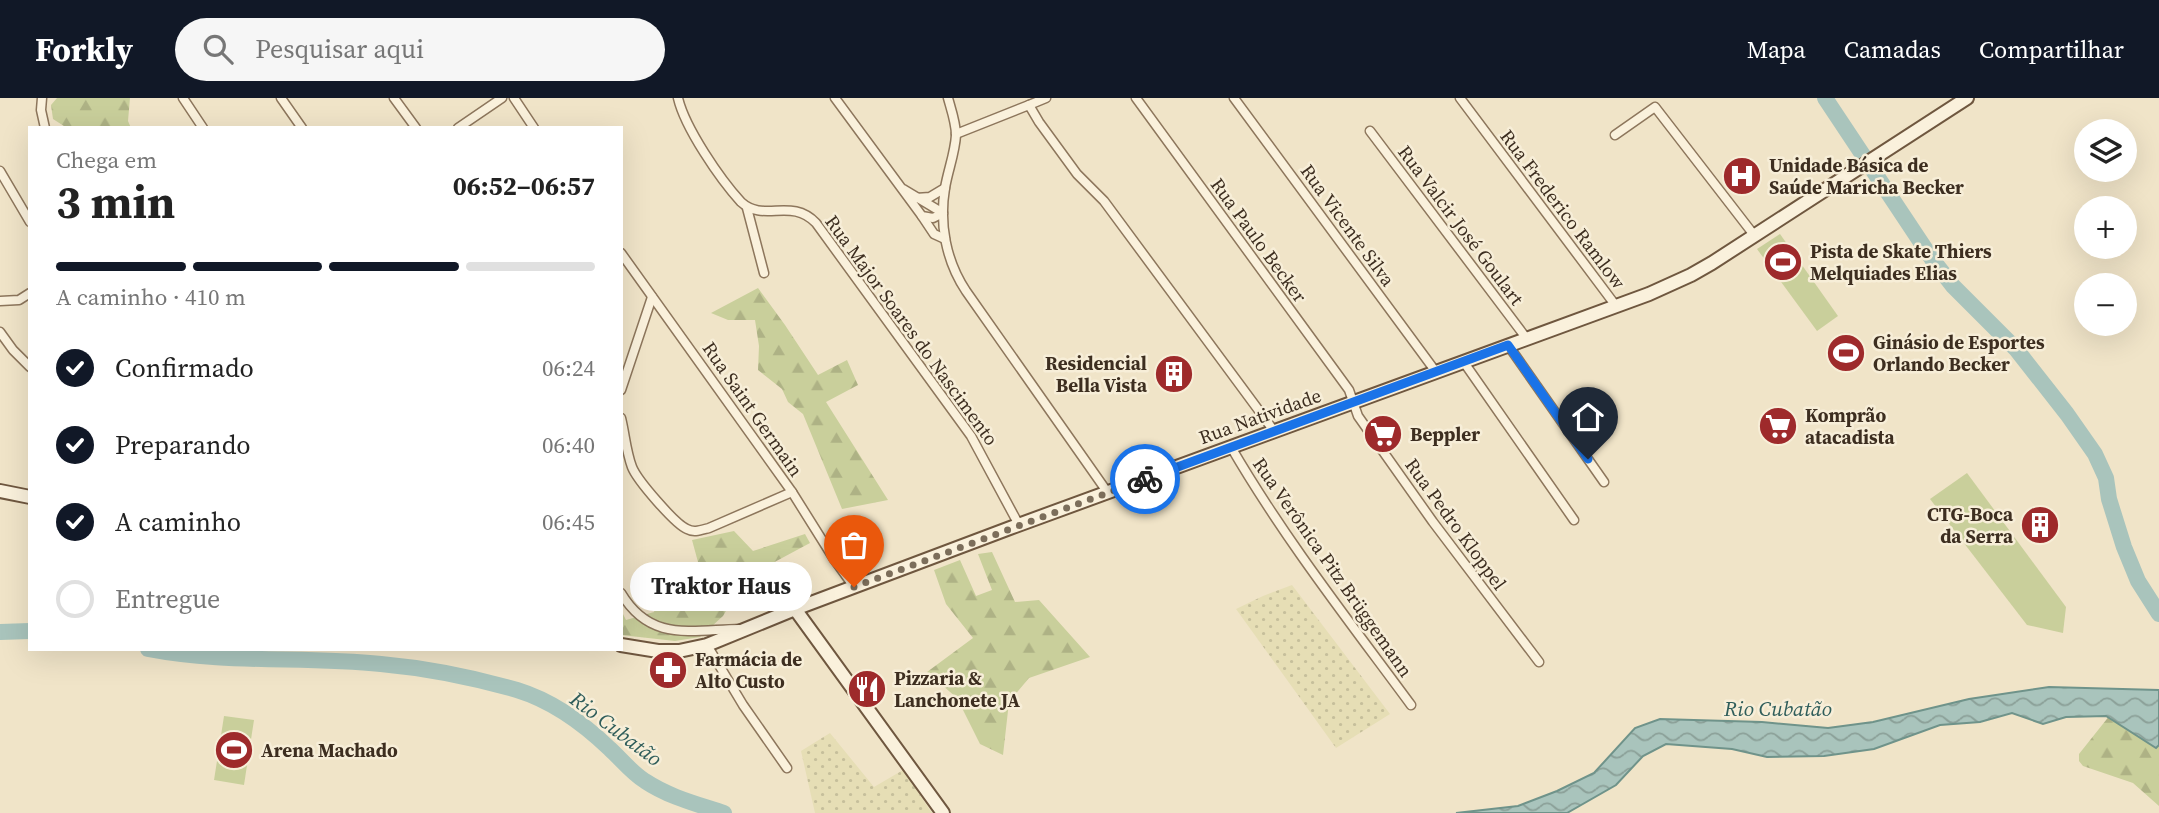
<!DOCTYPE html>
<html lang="pt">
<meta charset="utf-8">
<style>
body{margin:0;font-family:"Source Serif 4",serif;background:#f6f6f6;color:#222;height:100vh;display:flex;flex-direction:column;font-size:26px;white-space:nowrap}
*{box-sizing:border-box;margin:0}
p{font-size:23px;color:#767676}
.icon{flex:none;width:38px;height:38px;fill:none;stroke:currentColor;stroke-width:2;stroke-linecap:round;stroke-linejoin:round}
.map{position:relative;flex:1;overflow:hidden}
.sheet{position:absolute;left:28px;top:28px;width:595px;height:525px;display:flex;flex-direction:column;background:#fff;border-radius:0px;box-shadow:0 7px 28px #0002}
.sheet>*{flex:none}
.buttons{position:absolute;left:2074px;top:21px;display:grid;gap:14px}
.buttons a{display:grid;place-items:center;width:63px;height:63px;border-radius:50%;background:#fff;box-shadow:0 7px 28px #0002;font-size:35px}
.pin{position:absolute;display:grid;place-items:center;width:60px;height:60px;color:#fff;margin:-72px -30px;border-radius:50% 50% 50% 0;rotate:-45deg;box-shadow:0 0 7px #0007}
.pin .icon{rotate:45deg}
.courier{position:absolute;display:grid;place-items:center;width:70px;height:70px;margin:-35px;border:5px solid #1a73e8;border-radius:50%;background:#fff;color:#222;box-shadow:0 2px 9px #0007}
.bubble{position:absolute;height:49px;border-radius:24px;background:#fff;box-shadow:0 7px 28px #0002;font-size:23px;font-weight:700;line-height:49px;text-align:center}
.summary em{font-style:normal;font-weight:700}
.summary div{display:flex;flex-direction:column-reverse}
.summary{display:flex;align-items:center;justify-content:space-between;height:119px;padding:0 28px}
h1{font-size:46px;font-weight:700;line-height:52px}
.bar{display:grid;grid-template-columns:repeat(4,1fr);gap:10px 7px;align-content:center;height:84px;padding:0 28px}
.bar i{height:9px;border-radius:5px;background:#e0e0e0}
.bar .on{background:#111827}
.bar p{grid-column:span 4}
ol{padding:0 28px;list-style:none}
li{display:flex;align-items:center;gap:21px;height:77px}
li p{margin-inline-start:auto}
li .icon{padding:7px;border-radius:50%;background:#111827;color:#fff;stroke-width:4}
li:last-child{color:#767676}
li i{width:38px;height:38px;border:4px solid #e0e0e0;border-radius:50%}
header{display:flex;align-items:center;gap:42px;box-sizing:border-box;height:98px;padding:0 35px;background:#111827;color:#fff}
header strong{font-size:33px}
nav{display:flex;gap:38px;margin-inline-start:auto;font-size:24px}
.search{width:490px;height:63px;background:#f6f6f6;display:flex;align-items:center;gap:18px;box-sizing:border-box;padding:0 24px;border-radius:38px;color:#767676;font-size:26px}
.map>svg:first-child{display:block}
.farmland{fill:url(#farmland-dots)}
.green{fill:#c9cf9b}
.forest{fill:url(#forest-firs)}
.water{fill:url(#water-waves);stroke:#6f938a;stroke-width:2}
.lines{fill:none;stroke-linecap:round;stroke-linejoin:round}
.river{stroke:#a9c4bc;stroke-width:16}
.street-casing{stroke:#8d765c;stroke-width:11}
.secondary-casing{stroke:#6f573f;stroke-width:16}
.street{stroke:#faf1dc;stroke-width:8}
.secondary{stroke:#faf1dc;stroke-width:12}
.done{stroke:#7c6e5b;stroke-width:7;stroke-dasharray:0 12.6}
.route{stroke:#1a73e8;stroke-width:9}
.labels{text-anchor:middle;stroke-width:5;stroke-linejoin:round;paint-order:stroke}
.poi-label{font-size:19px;font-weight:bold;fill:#3d2e20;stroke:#f7eed8;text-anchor:start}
.street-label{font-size:19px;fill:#3d2e20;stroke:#f7eed8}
.water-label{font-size:21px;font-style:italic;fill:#2f5d5a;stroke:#f7eed8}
</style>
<header>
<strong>Forkly</strong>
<div class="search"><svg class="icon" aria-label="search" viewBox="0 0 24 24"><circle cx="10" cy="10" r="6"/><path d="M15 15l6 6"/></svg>Pesquisar aqui</div>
<nav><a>Mapa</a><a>Camadas</a><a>Compartilhar</a></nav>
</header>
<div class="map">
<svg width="2159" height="715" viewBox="0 0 2159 715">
<defs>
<pattern id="farmland-dots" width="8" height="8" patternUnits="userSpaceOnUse" patternTransform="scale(1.75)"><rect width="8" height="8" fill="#e6deb5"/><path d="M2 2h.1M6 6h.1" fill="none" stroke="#c6bf9b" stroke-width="1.8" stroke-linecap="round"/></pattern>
<pattern id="forest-firs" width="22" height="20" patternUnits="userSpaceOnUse" patternTransform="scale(1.75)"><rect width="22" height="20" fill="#c9cf9b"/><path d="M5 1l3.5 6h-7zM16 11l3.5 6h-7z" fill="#aeb285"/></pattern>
<pattern id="water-waves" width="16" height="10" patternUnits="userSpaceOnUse" patternTransform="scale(1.75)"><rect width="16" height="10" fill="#a9c4bc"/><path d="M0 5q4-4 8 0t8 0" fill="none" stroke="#8ba098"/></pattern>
</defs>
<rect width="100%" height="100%" fill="#f0e4c8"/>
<g class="farmland">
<path d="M1292,487L1390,616L1336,650L1236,511L1263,498Z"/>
<path d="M830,635L874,689L903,672L932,715H815L801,653Z"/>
</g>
<g class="green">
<path d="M1780,136L1838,218L1817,233L1757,151Z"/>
<path d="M1967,375L2066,509L2063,535L2027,527L1930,401Z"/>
<path d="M224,618L254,622L244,687L214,682Z"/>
</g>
<g class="forest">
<path d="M57,0H130L128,23L131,30H67L53,21L51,7Z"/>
<path d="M758,190L785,227L818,277L847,262L858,287L826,304L888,402L842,411L803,316L788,304L782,291L758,272L759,248L755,222H728L711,215Z"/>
<path d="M734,433L753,453L805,436L810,445L745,480L723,518L700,539L675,543L621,537V512L626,522L654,514L661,493L680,480L698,464L692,442Z"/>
<path d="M992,454L1015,504L1039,502L1090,559L1029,580L1009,604L1003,657L980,646L957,600L927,574L973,540L946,506L934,472L960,462L976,498L992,492L978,456Z"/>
<path d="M2114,612L2159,623V708L2133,685L2083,668L2079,663V656Z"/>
</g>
<path class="water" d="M2049,589L2159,592V647L2156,650L2106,618L2066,619L2043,626L2012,615L1980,624L1940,627L1874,651L1824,658L1767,659L1732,651L1666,646L1643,658L1616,687L1567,715H1456L1518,708L1557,693L1594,675L1635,630L1660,621L1762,624L1828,630L1873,624L1969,601Z"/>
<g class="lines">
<g class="river">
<path d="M1825,0L1932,161L1953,188L2016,251L2067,316L2095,356L2106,380L2109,401L2124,449L2138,483L2159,516"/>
<path d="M0,534L30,533"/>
<path d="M148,551C225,566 304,558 381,566C425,570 475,580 517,592C553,603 583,625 610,651C621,661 632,675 645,683C669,699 697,706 724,715"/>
</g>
<g class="street-casing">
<g id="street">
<path d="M42,0L41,12L45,30"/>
<path d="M183,0L203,30"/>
<path d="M281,0L302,30"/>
<path d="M394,0L416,30"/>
<path d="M514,0L534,30"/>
<path d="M678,0C685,30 720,81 741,104C764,125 791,99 816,125L971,338L1019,427"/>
<path d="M835,0L922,118L933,120L943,115L903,91"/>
<path d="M948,0C951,11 956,25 956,37C955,55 948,72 945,90C939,126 946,163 966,193L1108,395"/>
<path d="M1136,0L1349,292L1358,318L1433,424L1539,564"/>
<path d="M1234,0L1436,274"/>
<path d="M1460,0L1616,208"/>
<path d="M1029,7L1046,0"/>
<path d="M458,30L502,0"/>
<path d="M1370,33L1527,241"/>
<path d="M956,36L1029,7L1039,24L1077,76L1104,103L1274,333"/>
<path d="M1615,37L1655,9L1754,137"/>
<path d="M0,73L30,124"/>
<path d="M916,100L930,99L945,90"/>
<path d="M747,110L764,175"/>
<path d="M922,118L934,136L945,141"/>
<path d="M621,155L792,394L834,461L854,489"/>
<path d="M0,203L19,202L30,195"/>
<path d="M0,234L13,252L30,269"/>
<path d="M1508,247L1604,384"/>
<path d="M1463,263L1574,422"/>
<path d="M621,292L652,199"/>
<path d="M621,320C625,336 626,353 632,369C637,382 675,426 687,431C694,435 701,432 709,430L792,394"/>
<path d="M1231,349C1284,440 1349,523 1411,607"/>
<path d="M621,495C650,544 690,532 739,531"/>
<path d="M707,547L743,607L787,670"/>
</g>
</g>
<g class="secondary-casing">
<g id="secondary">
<path d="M0,393L30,399"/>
<path d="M795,511L943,715"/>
<path d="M621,547L658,553H679L707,547L795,511L1010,430L1649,196L1691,177L1712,165L1967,0"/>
</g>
</g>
<use href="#street" class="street"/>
<use href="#secondary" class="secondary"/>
</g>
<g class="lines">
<path class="done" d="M854,489L1145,381"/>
<path class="route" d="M1145,381L1508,247L1588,361"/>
</g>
<defs>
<g id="hospital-disc" transform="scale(2.0125)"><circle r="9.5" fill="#9e2a2b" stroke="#f7eed8"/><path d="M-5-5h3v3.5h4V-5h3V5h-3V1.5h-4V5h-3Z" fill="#fff"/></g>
<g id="stadium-disc" transform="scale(2.0125)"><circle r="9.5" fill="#9e2a2b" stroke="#f7eed8"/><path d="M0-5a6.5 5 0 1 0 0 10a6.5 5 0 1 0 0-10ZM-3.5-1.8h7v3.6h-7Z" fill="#fff"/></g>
<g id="building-disc" transform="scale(2.0125)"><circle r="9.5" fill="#9e2a2b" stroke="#f7eed8"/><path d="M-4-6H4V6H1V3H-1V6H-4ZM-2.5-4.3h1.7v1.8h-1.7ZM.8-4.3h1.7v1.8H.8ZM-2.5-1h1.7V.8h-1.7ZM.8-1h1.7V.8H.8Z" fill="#fff"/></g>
<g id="supermarket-disc" transform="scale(2.0125)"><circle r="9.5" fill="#9e2a2b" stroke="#f7eed8"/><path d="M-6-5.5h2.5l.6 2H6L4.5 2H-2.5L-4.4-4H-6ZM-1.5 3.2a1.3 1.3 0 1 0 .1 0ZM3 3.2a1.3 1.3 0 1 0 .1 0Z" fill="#fff"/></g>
<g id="pharmacy-disc" transform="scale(2.0125)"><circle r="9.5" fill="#9e2a2b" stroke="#f7eed8"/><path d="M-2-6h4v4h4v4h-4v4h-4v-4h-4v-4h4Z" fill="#fff"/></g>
<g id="restaurant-disc" transform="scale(2.0125)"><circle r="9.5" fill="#9e2a2b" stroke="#f7eed8"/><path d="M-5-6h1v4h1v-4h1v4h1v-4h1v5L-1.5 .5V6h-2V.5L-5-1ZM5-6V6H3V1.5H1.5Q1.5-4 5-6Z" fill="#fff"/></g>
</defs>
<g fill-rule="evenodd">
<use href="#hospital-disc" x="1742" y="78"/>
<use href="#stadium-disc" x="1783" y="164"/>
<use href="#stadium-disc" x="1846" y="255"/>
<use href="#building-disc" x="1174" y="276"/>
<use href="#supermarket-disc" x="1778" y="328"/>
<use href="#supermarket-disc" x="1383" y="336"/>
<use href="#building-disc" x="2040" y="427"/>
<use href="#pharmacy-disc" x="668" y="572"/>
<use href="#restaurant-disc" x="867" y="591"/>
<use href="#stadium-disc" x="234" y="652"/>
</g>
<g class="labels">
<g class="poi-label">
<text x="1769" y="74">Unidade Básica de<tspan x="1769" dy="22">Saúde Maricha Becker</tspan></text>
<text x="1810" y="160">Pista de Skate Thiers<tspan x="1810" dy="22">Melquiades Elias</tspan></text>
<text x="1873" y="251">Ginásio de Esportes<tspan x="1873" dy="22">Orlando Becker</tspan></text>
<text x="1147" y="272" text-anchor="end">Residencial<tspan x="1147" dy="22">Bella Vista</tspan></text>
<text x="1805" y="324">Komprão<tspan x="1805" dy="22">atacadista</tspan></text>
<text x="1410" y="343">Beppler</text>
<text x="2013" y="423" text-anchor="end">CTG-Boca<tspan x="2013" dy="22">da Serra</tspan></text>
<text x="695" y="568">Farmácia de<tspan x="695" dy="22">Alto Custo</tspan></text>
<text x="894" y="587">Pizzaria &amp;<tspan x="894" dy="22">Lanchonete JA</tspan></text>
<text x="261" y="659">Arena Machado</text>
</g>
<g class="street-label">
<text transform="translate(1563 111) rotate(53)" y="7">Rua Frederico Ramlow</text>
<text transform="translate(1348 127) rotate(54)" y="7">Rua Vicente Silva</text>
<text transform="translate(1461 127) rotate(53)" y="7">Rua Valcir José Goulart</text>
<text transform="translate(1259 142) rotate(54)" y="7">Rua Paulo Becker</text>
<text transform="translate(912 232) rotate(54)" y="7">Rua Major Soares do Nascimento</text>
<text transform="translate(753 311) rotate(55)" y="7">Rua Saint Germain</text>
<text transform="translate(1260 318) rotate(-20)" y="7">Rua Natividade</text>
<text transform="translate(1456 426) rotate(54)" y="7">Rua Pedro Kloppel</text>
<text transform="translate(1333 469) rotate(55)" y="7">Rua Verônica Pitz Brüggemann</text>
</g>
<g class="water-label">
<text x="1778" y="618">Rio Cubatão</text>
<text transform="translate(616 631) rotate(37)" y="7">Rio Cubatão</text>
</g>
</g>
</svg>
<div class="buttons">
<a><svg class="icon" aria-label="layers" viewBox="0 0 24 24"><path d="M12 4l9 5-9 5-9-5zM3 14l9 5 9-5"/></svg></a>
<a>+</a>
<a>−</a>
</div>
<div class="pin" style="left:854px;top:489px;background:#ea580c"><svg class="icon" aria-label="bag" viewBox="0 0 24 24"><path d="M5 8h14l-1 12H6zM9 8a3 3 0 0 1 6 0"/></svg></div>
<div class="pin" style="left:1588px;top:361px;background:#1f2937"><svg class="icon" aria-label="home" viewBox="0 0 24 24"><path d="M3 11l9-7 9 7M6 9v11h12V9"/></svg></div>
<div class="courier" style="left:1145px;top:381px"><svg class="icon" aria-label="bike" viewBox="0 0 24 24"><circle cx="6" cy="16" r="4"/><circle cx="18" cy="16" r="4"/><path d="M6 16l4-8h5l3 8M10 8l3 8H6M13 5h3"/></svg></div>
<div class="bubble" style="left:630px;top:464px;width:182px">Traktor Haus</div>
<section class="sheet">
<div class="summary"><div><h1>3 min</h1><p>Chega em</p></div><em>06:52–06:57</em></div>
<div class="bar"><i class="on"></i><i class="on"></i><i class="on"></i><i></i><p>A caminho · 410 m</p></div>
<ol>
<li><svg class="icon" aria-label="check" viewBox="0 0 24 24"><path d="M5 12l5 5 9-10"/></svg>Confirmado<p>06:24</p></li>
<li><svg class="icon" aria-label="check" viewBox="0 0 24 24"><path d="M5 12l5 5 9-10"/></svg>Preparando<p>06:40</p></li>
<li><svg class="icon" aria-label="check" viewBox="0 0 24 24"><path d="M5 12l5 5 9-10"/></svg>A caminho<p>06:45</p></li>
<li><i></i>Entregue</li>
</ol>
</section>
</div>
